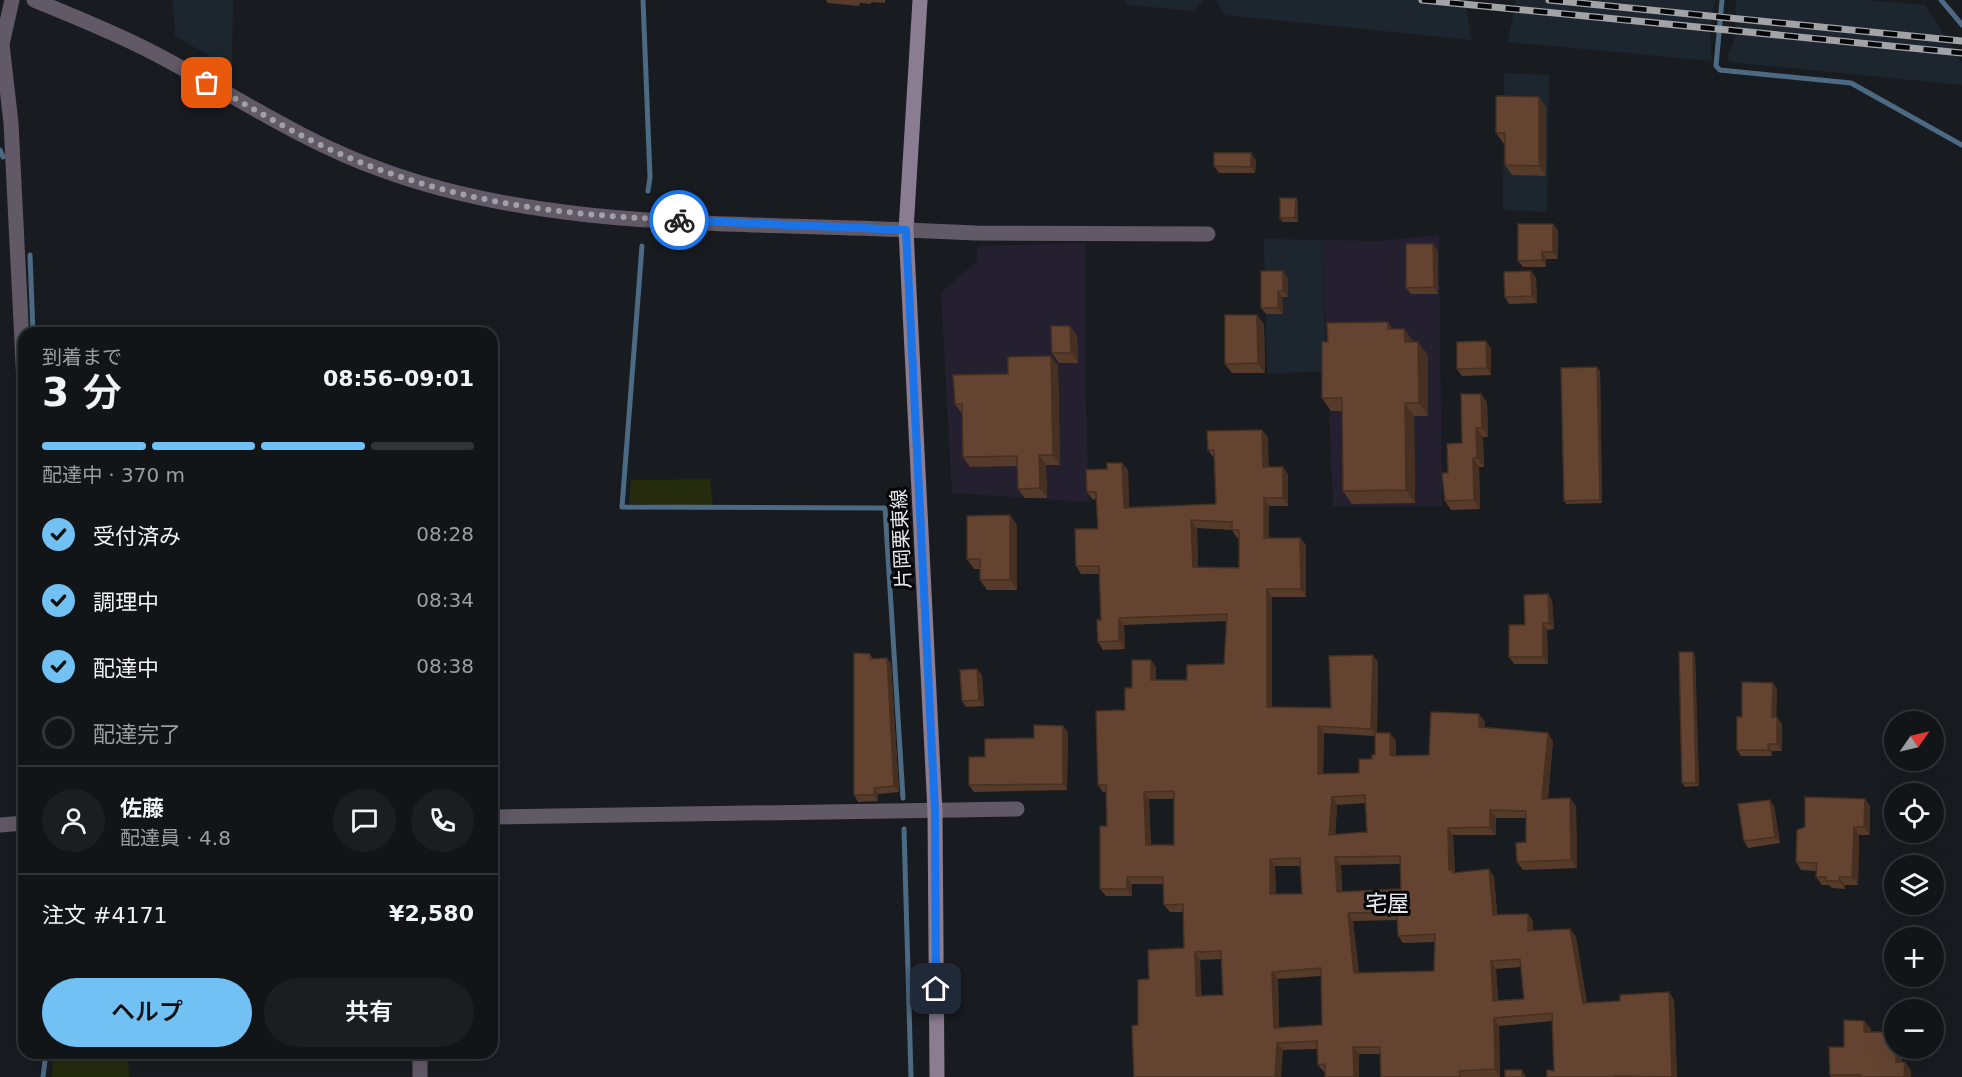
<!DOCTYPE html>
<html lang="ja">
<meta charset="utf-8">
<style>
body{margin:0;font-family:"DejaVu Sans","Noto Sans JP",sans-serif;background:#1b1e21;color:#f1f3f6;height:100vh;display:flex;flex-direction:column;font-size:22px;white-space:nowrap}
*{box-sizing:border-box;margin:0}
p{font-size:20px;color:#9c9fa2}
.icon{flex:none;width:33px;height:33px;fill:none;stroke:currentColor;stroke-width:2;stroke-linecap:round;stroke-linejoin:round}
.map{position:relative;flex:1;overflow:hidden}
.panel{position:absolute;left:18px;top:327px;width:480px;height:732px;display:flex;flex-direction:column;background:#121518;border-radius:18px;box-shadow:0 6px 24px #0002,0 0 0 2px #313437}
.panel>*{flex:none}
.needle{width:39px;rotate:56deg}
.tools{position:absolute;left:1884px;top:711px;display:grid;gap:12px}
.tools a{display:grid;place-items:center;width:60px;height:60px;border-radius:50%;background:#121518;box-shadow:0 6px 24px #0002,0 0 0 2px #313437;font-size:30px}
.pin{position:absolute;display:grid;place-items:center;width:51px;height:51px;color:#fff;margin:-26px;border-radius:12px;box-shadow:0 3px 9px #0006}
.courier{position:absolute;display:grid;place-items:center;width:60px;height:60px;margin:-30px;border:4px solid #1a73e8;border-radius:50%;background:#fff;color:#222;box-shadow:0 2px 8px #0007}
.overview em{font-style:normal;font-weight:600}
.overview div{display:flex;flex-direction:column-reverse}
.overview{display:flex;align-items:center;justify-content:space-between;height:102px;padding:0 24px}
h1{font-size:39px;font-weight:600;line-height:45px}
.bar{display:grid;grid-template-columns:repeat(4,1fr);gap:9px 6px;align-content:center;height:72px;padding:0 24px}
.bar i{height:8px;border-radius:4px;background:#313437}
.bar .selected{background:#71c1f5}
.bar p{grid-column:span 4}
.line{display:flex;align-items:center;gap:15px;padding:0 24px;border-top:2px solid #313437}
.line div{flex:1}
.round{display:grid;place-items:center;flex:none;width:63px;height:63px;border-radius:32px;background:#1b1e21}
ol{padding:0 24px;list-style:none}
li{display:flex;align-items:center;gap:18px;height:66px}
li p{margin-inline-start:auto}
li .icon{padding:6px;border-radius:50%;background:#71c1f5;color:#111;stroke-width:4}
li:last-child{color:#9c9fa2}
li i{width:33px;height:33px;border:3px solid #313437;border-radius:50%}
.cta{display:flex;gap:12px;margin-top:auto;padding:12px 24px}
.cta a{flex:1;height:69px;border-radius:36px;background:#71c1f5;color:#111;font-size:24px;font-weight:600;line-height:69px;text-align:center}
.cta a+a{background:#1b1e21;color:#f1f3f6}
.map>svg:first-child{display:block}
.commercial{fill:#242030}
.built{fill:#1d262e}
.green{fill:#252b0d}
.lines{fill:none;stroke-linecap:round;stroke-linejoin:round}
.stream{stroke:#4c6a83;stroke-width:5}
.minor{stroke:#625966;stroke-width:15}
.tertiary{stroke:#625966;stroke-width:15}
.secondary{stroke:#8a7c91;stroke-width:15}
.rail-casing{stroke:#a1a3a7;stroke-width:7}
.rail{stroke:#050608;stroke-width:4.5;stroke-dasharray:14;stroke-linecap:butt}
.wall{fill:#563a2a;fill-rule:evenodd}
.shaded-wall{fill:#463022}
.building{fill:#644431;stroke:#463022;stroke-width:1.5;fill-rule:evenodd}
.done{stroke:#9fa1a5;stroke-width:6;stroke-dasharray:0 10.8}
.route{stroke:#1a73e8;stroke-width:8}
.labels{text-anchor:middle;stroke-width:6;stroke-linejoin:round;paint-order:stroke}
.street-label{font-size:20px;fill:#e7e9ec;stroke:#050608}
.quarter-label{font-size:22px;fill:#e7e9ec;stroke:#050608}
</style>
<div class="map">
<svg width="1962" height="1077" viewBox="0 0 1962 1077">
<rect width="100%" height="100%" fill="#181c20"/>
<g class="commercial">
<path d="M1439,235L1442,506H1333L1322,240L1378,241Z"/>
<path d="M1085,243V370L1089,502L952,493L941,293L977,261L978,246Z"/>
</g>
<g class="built">
<path d="M173,0H233L232,69L175,36Z"/>
<path d="M1124,0H1204L1194,11L1128,5Z"/>
<path d="M1216,0H1468L1467,13L1472,40L1225,15Z"/>
<path d="M1515,0H1716L1712,9L1710,36L1712,61L1507,42L1513,18Z"/>
<path d="M1736,0H1867L1925,5L1962,63V85L1730,62L1727,58L1735,38Z"/>
<path d="M1504,73L1549,75L1547,212L1503,210Z"/>
<path d="M1264,239L1322,240L1326,371L1267,374Z"/>
</g>
<g class="green">
<path d="M710,479L713,506L629,504L631,480Z"/>
<path d="M53,1053H128L129,1077H52Z"/>
</g>
<g class="lines">
<g class="stream">
<path d="M643,0L650,177L648,191"/>
<path d="M1722,0L1716,66L1720,70L1851,83L1962,145"/>
<path d="M1941,0L1962,25"/>
<path d="M0,150L3,157"/>
<path d="M642,246L622,507L885,508L903,798"/>
<path d="M30,255L33,333"/>
<path d="M904,829L911,1077"/>
<path d="M43,1077L46,1053"/>
</g>
<g class="minor">
<path d="M12,0L2,44L11,123L24,383"/>
<path d="M906,230L976,233L1208,234"/>
<path d="M492,817L1017,809"/>
<path d="M0,825L24,823"/>
<path d="M420,1053V1077"/>
</g>
<path class="tertiary" d="M34,0C71,15 108,30 144,48C224,88 297,140 382,170C545,230 734,222 906,230"/>
<path class="secondary" d="M920,0L906,230L935,812L937,1077"/>
<g class="rail-casing">
<g id="rail">
<path d="M1422,0L1962,53"/>
<path d="M1549,0L1962,41"/>
</g>
</g>
<use href="#rail" class="rail"/>
</g>
<g class="wall">
<path d="M826,0H885V3L871,2V4L860,3L859,6L828,3Z"/>
<path d="M1546,107V176L1512,175L1505,165V143H1503L1496,133Z"/>
<path d="M1256,160L1255,173H1219L1214,166Z"/>
<path d="M1298,201V222H1282L1280,218Z"/>
<path d="M1558,230V259H1546V267H1523L1518,261Z"/>
<path d="M1438,251V294H1411L1406,288Z"/>
<path d="M1531,271L1536,278L1537,303L1509,304L1505,297Z"/>
<path d="M1288,278V297H1282L1283,314H1266L1261,308Z"/>
<path d="M1264,324L1265,373H1232L1225,364Z"/>
<path d="M1070,326L1077,336L1078,363H1059L1052,353Z"/>
<path d="M1393,329H1404L1413,342L1428,355V416H1414L1415,503L1352,504L1343,491L1342,411H1331L1322,398L1328,342Z"/>
<path d="M1491,348V375L1462,376L1457,369Z"/>
<path d="M1051,356L1058,366L1060,465H1046L1047,498H1025L1018,489L1017,466L970,467L963,457L962,414L955,404L1008,374Z"/>
<path d="M1600,371L1602,503L1566,504L1564,501Z"/>
<path d="M1487,402L1488,437H1483L1484,467H1479L1480,509L1451,510L1445,501L1448,473Z"/>
<path d="M1268,437V467H1283L1288,475V506H1269V538H1300L1306,545V597H1272V707L1331,708L1378,662L1377,733H1390L1396,741V756L1429,755L1479,714L1485,722L1484,728L1553,741L1548,799L1576,806L1577,868L1523,870L1517,862L1526,842V818H1496V835H1453L1455,873L1489,869L1494,877L1497,915L1528,914L1533,921V931L1570,929L1576,937L1587,1003L1620,1001L1669,992L1674,1000L1677,1077H1547L1554,1071L1552,1021L1499,1026L1500,1077H1381V1054H1359V1077H1325V1072H1324L1318,1065V1049L1283,1050L1138,1025L1149,979L1184,948V912H1170L1164,905L1163,884H1132V896H1106L1100,889L1107,826L1106,792H1103L1098,785L1125,710L1132,688L1156,667V680H1187L1224,664L1227,621L1124,625L1125,649L1103,650L1098,642L1101,620L1099,574H1081L1076,566L1098,529L1096,499L1093,500L1087,492L1128,470L1129,507L1216,504L1214,457H1213L1208,450ZM1197,528L1232,530L1237,538H1239V568L1198,567ZM1324,733L1375,736V755L1359,773L1323,774ZM1149,799H1174V845H1151ZM1366,803L1367,832L1335,834L1337,805ZM1400,864L1401,889L1342,892L1341,865ZM1275,866H1301L1302,894H1276ZM1398,920V936L1403,943L1435,942L1434,971L1359,973L1353,921ZM1222,959L1223,995H1201L1200,960ZM1521,967L1524,999L1498,1001L1496,969ZM1321,976L1322,1025L1279,1027L1278,979Z"/>
<path d="M1017,525V590H987L980,580V569H974L967,559Z"/>
<path d="M1552,600L1554,629L1547,630L1548,664H1514L1509,657L1525,625Z"/>
<path d="M870,654L873,659L887,658L891,664L899,792L878,794V801L858,802L854,795Z"/>
<path d="M1695,655L1699,786L1685,787L1682,783Z"/>
<path d="M982,675L984,706L966,707L962,701Z"/>
<path d="M1773,683L1777,689L1776,717L1782,724V751H1772V756H1741L1737,750L1742,717Z"/>
<path d="M1068,732L1067,790L974,792L969,785L985,757L1034,738Z"/>
<path d="M1865,799L1870,806V835H1859L1858,885H1845V889L1832,888L1829,885H1822L1816,877V871L1801,870L1796,862L1805,827Z"/>
<path d="M1774,806L1780,843L1748,848L1744,841Z"/>
<path d="M1864,1021L1871,1029V1032L1902,1048V1062H1905L1911,1070V1077H1831L1830,1075L1844,1047Z"/>
</g>
<g class="shaded-wall">
<path d="M1539,97L1546,107V176L1539,166Z"/>
<path d="M1251,153L1256,160L1255,173L1251,167Z"/>
<path d="M1296,198L1298,201V222L1295,218Z"/>
<path d="M1553,224L1558,230V259L1553,252Z"/>
<path d="M1433,244L1438,251V294L1434,287Z"/>
<path d="M1542,252L1546,259V267L1542,260Z"/>
<path d="M1283,271L1288,278V297L1283,291Z"/>
<path d="M1531,271L1536,278L1537,303L1532,296Z"/>
<path d="M1278,291L1282,297L1283,314L1278,308Z"/>
<path d="M1257,315L1264,324L1265,373L1258,363Z"/>
<path d="M1388,322L1397,335L1388,329Z"/>
<path d="M1070,326L1077,336L1078,363L1071,353Z"/>
<path d="M1404,329L1414,342H1405Z"/>
<path d="M1486,341L1491,348V375L1487,368Z"/>
<path d="M1418,342L1428,355V416L1419,403Z"/>
<path d="M1051,356L1058,366L1060,465L1053,455Z"/>
<path d="M1597,367L1600,371L1602,503L1600,500Z"/>
<path d="M1481,394L1487,402L1488,437L1482,428Z"/>
<path d="M1405,403L1414,416L1415,503L1406,490Z"/>
<path d="M1476,428L1483,437L1484,467L1477,458Z"/>
<path d="M1262,430L1268,437L1269,475L1263,467Z"/>
<path d="M1039,455L1046,465L1047,498L1040,488Z"/>
<path d="M1473,458L1479,467L1480,509L1474,500Z"/>
<path d="M1122,463L1128,470L1129,515L1124,508Z"/>
<path d="M1283,467L1288,475V506L1283,498Z"/>
<path d="M1264,498L1269,506V545L1264,538Z"/>
<path d="M1010,515L1017,525V590L1010,580Z"/>
<path d="M1191,520L1197,528L1198,574L1193,567Z"/>
<path d="M1300,538L1306,545V597L1301,589Z"/>
<path d="M1267,589L1272,597V714L1267,707Z"/>
<path d="M1548,594L1552,600L1554,629L1549,623Z"/>
<path d="M1119,618L1124,625L1125,649L1119,641Z"/>
<path d="M1543,623L1547,630L1548,664L1543,657Z"/>
<path d="M1693,652L1695,655L1699,786L1696,783Z"/>
<path d="M1373,655L1378,662L1377,736L1371,729Z"/>
<path d="M887,658L891,664L899,792L894,786Z"/>
<path d="M1151,660L1156,667V687L1151,680Z"/>
<path d="M977,669L982,675L984,706L979,700Z"/>
<path d="M1773,683L1777,689L1776,724L1772,717Z"/>
<path d="M1479,714L1485,722L1484,735L1479,727Z"/>
<path d="M1777,717L1782,724V751L1777,744Z"/>
<path d="M1063,726L1068,732L1067,790L1063,784Z"/>
<path d="M1318,726L1324,733L1323,782L1318,774Z"/>
<path d="M1390,733L1396,741V762L1390,755Z"/>
<path d="M1548,733L1553,741L1547,807L1542,799Z"/>
<path d="M1768,744L1772,751V756L1768,750Z"/>
<path d="M874,788L878,794V801L874,795Z"/>
<path d="M1144,792L1149,799L1151,853L1146,845Z"/>
<path d="M1332,797L1337,805L1335,842L1329,835Z"/>
<path d="M1570,798L1576,806L1577,868L1571,860Z"/>
<path d="M1865,799L1870,806V835L1864,827Z"/>
<path d="M1770,800L1774,806L1780,843L1775,837Z"/>
<path d="M1490,810L1496,818V835L1490,827Z"/>
<path d="M1854,827L1859,835L1858,885L1852,877Z"/>
<path d="M1448,828L1453,835L1455,873L1458,878L1449,870Z"/>
<path d="M1335,857L1341,865L1343,900L1337,892Z"/>
<path d="M1270,859L1275,866L1276,902L1270,894Z"/>
<path d="M1489,869L1494,877L1498,923L1493,915Z"/>
<path d="M1127,877L1132,884V896L1127,889Z"/>
<path d="M1839,877L1845,885V889L1839,881Z"/>
<path d="M1348,913L1353,921L1359,981L1354,973Z"/>
<path d="M1528,914L1533,921V939L1528,931Z"/>
<path d="M1570,929L1576,937L1588,1011L1583,1003Z"/>
<path d="M1195,952L1200,960L1202,1003L1196,996Z"/>
<path d="M1491,961L1496,969L1499,1009L1493,1001Z"/>
<path d="M1272,972L1278,979L1279,1035L1274,1028Z"/>
<path d="M1669,992L1674,1000L1677,1077H1672Z"/>
<path d="M1494,1018L1499,1026L1500,1077L1495,1069Z"/>
<path d="M1864,1021L1871,1029V1041L1864,1032Z"/>
<path d="M1277,1043L1283,1050L1281,1077H1275Z"/>
<path d="M1353,1047L1359,1054V1077H1354Z"/>
<path d="M1896,1048H1902V1070L1896,1062Z"/>
<path d="M1905,1062L1911,1070V1077H1904Z"/>
<path d="M1522,1070L1526,1077H1522Z"/>
</g>
<g class="building">
<path d="M1496,96L1539,97V166L1505,165V133H1496Z"/>
<path d="M1214,153H1251V167L1214,166Z"/>
<path d="M1280,198H1296L1295,218H1280Z"/>
<path d="M1518,224H1553V252H1542V260L1518,261Z"/>
<path d="M1406,244H1433L1434,287L1406,288Z"/>
<path d="M1261,271H1283V291H1278V308H1261Z"/>
<path d="M1531,271L1532,296L1505,297L1504,272Z"/>
<path d="M1225,315H1257L1258,363L1225,364Z"/>
<path d="M1388,322V329H1404L1405,342H1418L1419,403H1405L1406,490L1343,491L1342,398H1322V342H1328L1327,323Z"/>
<path d="M1051,326H1070L1071,353H1052Z"/>
<path d="M1486,341L1487,368L1457,369V342Z"/>
<path d="M1051,356L1053,455H1039L1040,488L1018,489L1017,456L963,457L962,404H955L953,375L1008,374V357Z"/>
<path d="M1597,367L1600,500L1564,501L1561,368Z"/>
<path d="M1461,394H1481L1482,428H1476L1477,458H1473L1474,500L1445,501L1442,473H1448L1447,444L1462,443Z"/>
<path d="M1262,430L1263,467H1283V498H1264V538H1300L1301,589H1267V707L1331,708L1329,656L1373,655L1371,729L1318,726V774L1359,773V759H1372V755H1375V733H1390V755L1393,756L1429,755L1431,712L1479,714V727L1548,733L1542,799L1570,798L1571,860L1517,862L1516,843L1526,842V811L1490,810V827L1448,828L1449,870H1452L1453,873L1489,869L1493,915L1528,914V931L1570,929L1583,1003L1620,1001V995L1669,992L1672,1077L1614,1076V1077H1547V1070L1554,1071L1552,1013L1494,1018L1495,1069L1460,1071V1077H1381L1380,1047H1353L1354,1077H1325V1064L1318,1065L1317,1041L1277,1043L1275,1077H1134L1132,1026L1138,1025V980L1149,979L1148,950L1184,948L1183,904L1164,905L1163,877H1127V889H1100V826H1107L1106,785H1098L1096,711L1125,710V688H1132V660H1151V680H1187V665L1224,664L1227,614L1119,618V641L1098,642L1097,620H1101L1099,566H1076L1075,529H1098L1096,492H1087L1086,470L1107,469V463H1122L1124,508L1216,504L1214,450H1208L1207,431ZM1191,520L1232,522V530H1239V568L1193,567ZM1174,791V845H1146L1144,792ZM1365,795L1367,832L1329,835L1332,797ZM1400,856L1401,889L1337,892L1335,857ZM1300,858L1302,894H1270V859ZM1397,912L1398,936L1435,934L1434,971L1354,973L1348,913ZM1221,951L1223,995L1196,996L1195,952ZM1520,959L1524,999L1493,1001L1491,961ZM1321,968L1322,1025L1274,1028L1272,972Z"/>
<path d="M1010,515V580H980V559H967V516Z"/>
<path d="M1548,594L1549,623H1543V657H1509V625H1525L1524,595Z"/>
<path d="M1679,652H1693L1696,783H1682Z"/>
<path d="M854,653L870,654V659L887,658L894,786L874,788V795H854Z"/>
<path d="M977,669L979,700L962,701L960,670Z"/>
<path d="M1742,682L1773,683L1772,717H1777V744H1768V750H1737V717H1742Z"/>
<path d="M1034,725L1063,726V784L969,785V757H985V739L1034,738Z"/>
<path d="M1805,797L1865,799L1864,827H1854L1852,877H1839V881H1826V877H1816L1817,863L1796,862L1797,830L1805,827Z"/>
<path d="M1770,800L1775,837L1744,841L1738,804Z"/>
<path d="M1844,1020L1864,1021V1032H1894V1048H1896V1062H1905L1904,1077H1860V1075H1830L1829,1047H1844Z"/>
<rect x="1505" y="1070" width="17" height="7"/>
</g>
<g class="lines">
<path class="done" d="M207,83C253,108 297,136 345,156C456,203 560,215 679,220"/>
<path class="route" d="M679,220L906,230L935,812L936,989"/>
</g>
<g class="labels">
<g class="street-label">
<text transform="translate(901 539) rotate(-93)" y="7">片岡栗東線</text>
</g>
<g class="quarter-label">
<text x="1387" y="911">宅屋</text>
</g>
</g>
</svg>
<div class="tools">
<a><svg class="needle" viewBox="-14 -14 28 28"><path d="M0-13l5 13h-10z" fill="#e53935"/><path d="M0 13l5-13h-10z" fill="#9c9fa2"/></svg></a>
<a><svg class="icon" aria-label="locate" viewBox="0 0 24 24"><circle cx="12" cy="12" r="6"/><path d="M12 2v4M12 18v4M2 12h4M18 12h4"/></svg></a>
<a><svg class="icon" aria-label="layers" viewBox="0 0 24 24"><path d="M12 4l9 5-9 5-9-5zM3 14l9 5 9-5"/></svg></a>
<a>+</a>
<a>−</a>
</div>
<div class="pin" style="left:207px;top:83px;background:#ea580c"><svg class="icon" aria-label="bag" viewBox="0 0 24 24"><path d="M5 8h14l-1 12H6zM9 8a3 3 0 0 1 6 0"/></svg></div>
<div class="pin" style="left:936px;top:989px;background:#1f2937"><svg class="icon" aria-label="home" viewBox="0 0 24 24"><path d="M3 11l9-7 9 7M6 9v11h12V9"/></svg></div>
<div class="courier" style="left:679px;top:220px"><svg class="icon" aria-label="bike" viewBox="0 0 24 24"><circle cx="6" cy="16" r="4"/><circle cx="18" cy="16" r="4"/><path d="M6 16l4-8h5l3 8M10 8l3 8H6M13 5h3"/></svg></div>
<section class="panel">
<div class="overview"><div><h1>3 分</h1><p>到着まで</p></div><em>08:56–09:01</em></div>
<div class="bar"><i class="selected"></i><i class="selected"></i><i class="selected"></i><i></i><p>配達中 · 370 m</p></div>
<ol>
<li><svg class="icon" aria-label="check" viewBox="0 0 24 24"><path d="M5 12l5 5 9-10"/></svg>受付済み<p>08:28</p></li>
<li><svg class="icon" aria-label="check" viewBox="0 0 24 24"><path d="M5 12l5 5 9-10"/></svg>調理中<p>08:34</p></li>
<li><svg class="icon" aria-label="check" viewBox="0 0 24 24"><path d="M5 12l5 5 9-10"/></svg>配達中<p>08:38</p></li>
<li><i></i>配達完了</li>
</ol>
<div class="line" style="height:108px"><a class="round"><svg class="icon" aria-label="person" viewBox="0 0 24 24"><circle cx="12" cy="8" r="4"/><path d="M4 21q1-7 8-7t8 7"/></svg></a><div><b>佐藤</b><p>配達員 · 4.8</p></div><a class="round"><svg class="icon" aria-label="chat" viewBox="0 0 24 24"><path d="M4 5h16v11H9l-5 4z"/></svg></a><a class="round"><svg class="icon" aria-label="phone" viewBox="0 0 24 24"><path d="M5 4h4l2 5-3 2q2 4 5 5l2-3 5 2v4C11 20 4 13 5 4z"/></svg></a></div>
<div class="line" style="height:78px"><div>注文 #4171</div><b>¥2,580</b></div>
<div class="cta"><a>ヘルプ</a><a>共有</a></div>
</section>
</div>
